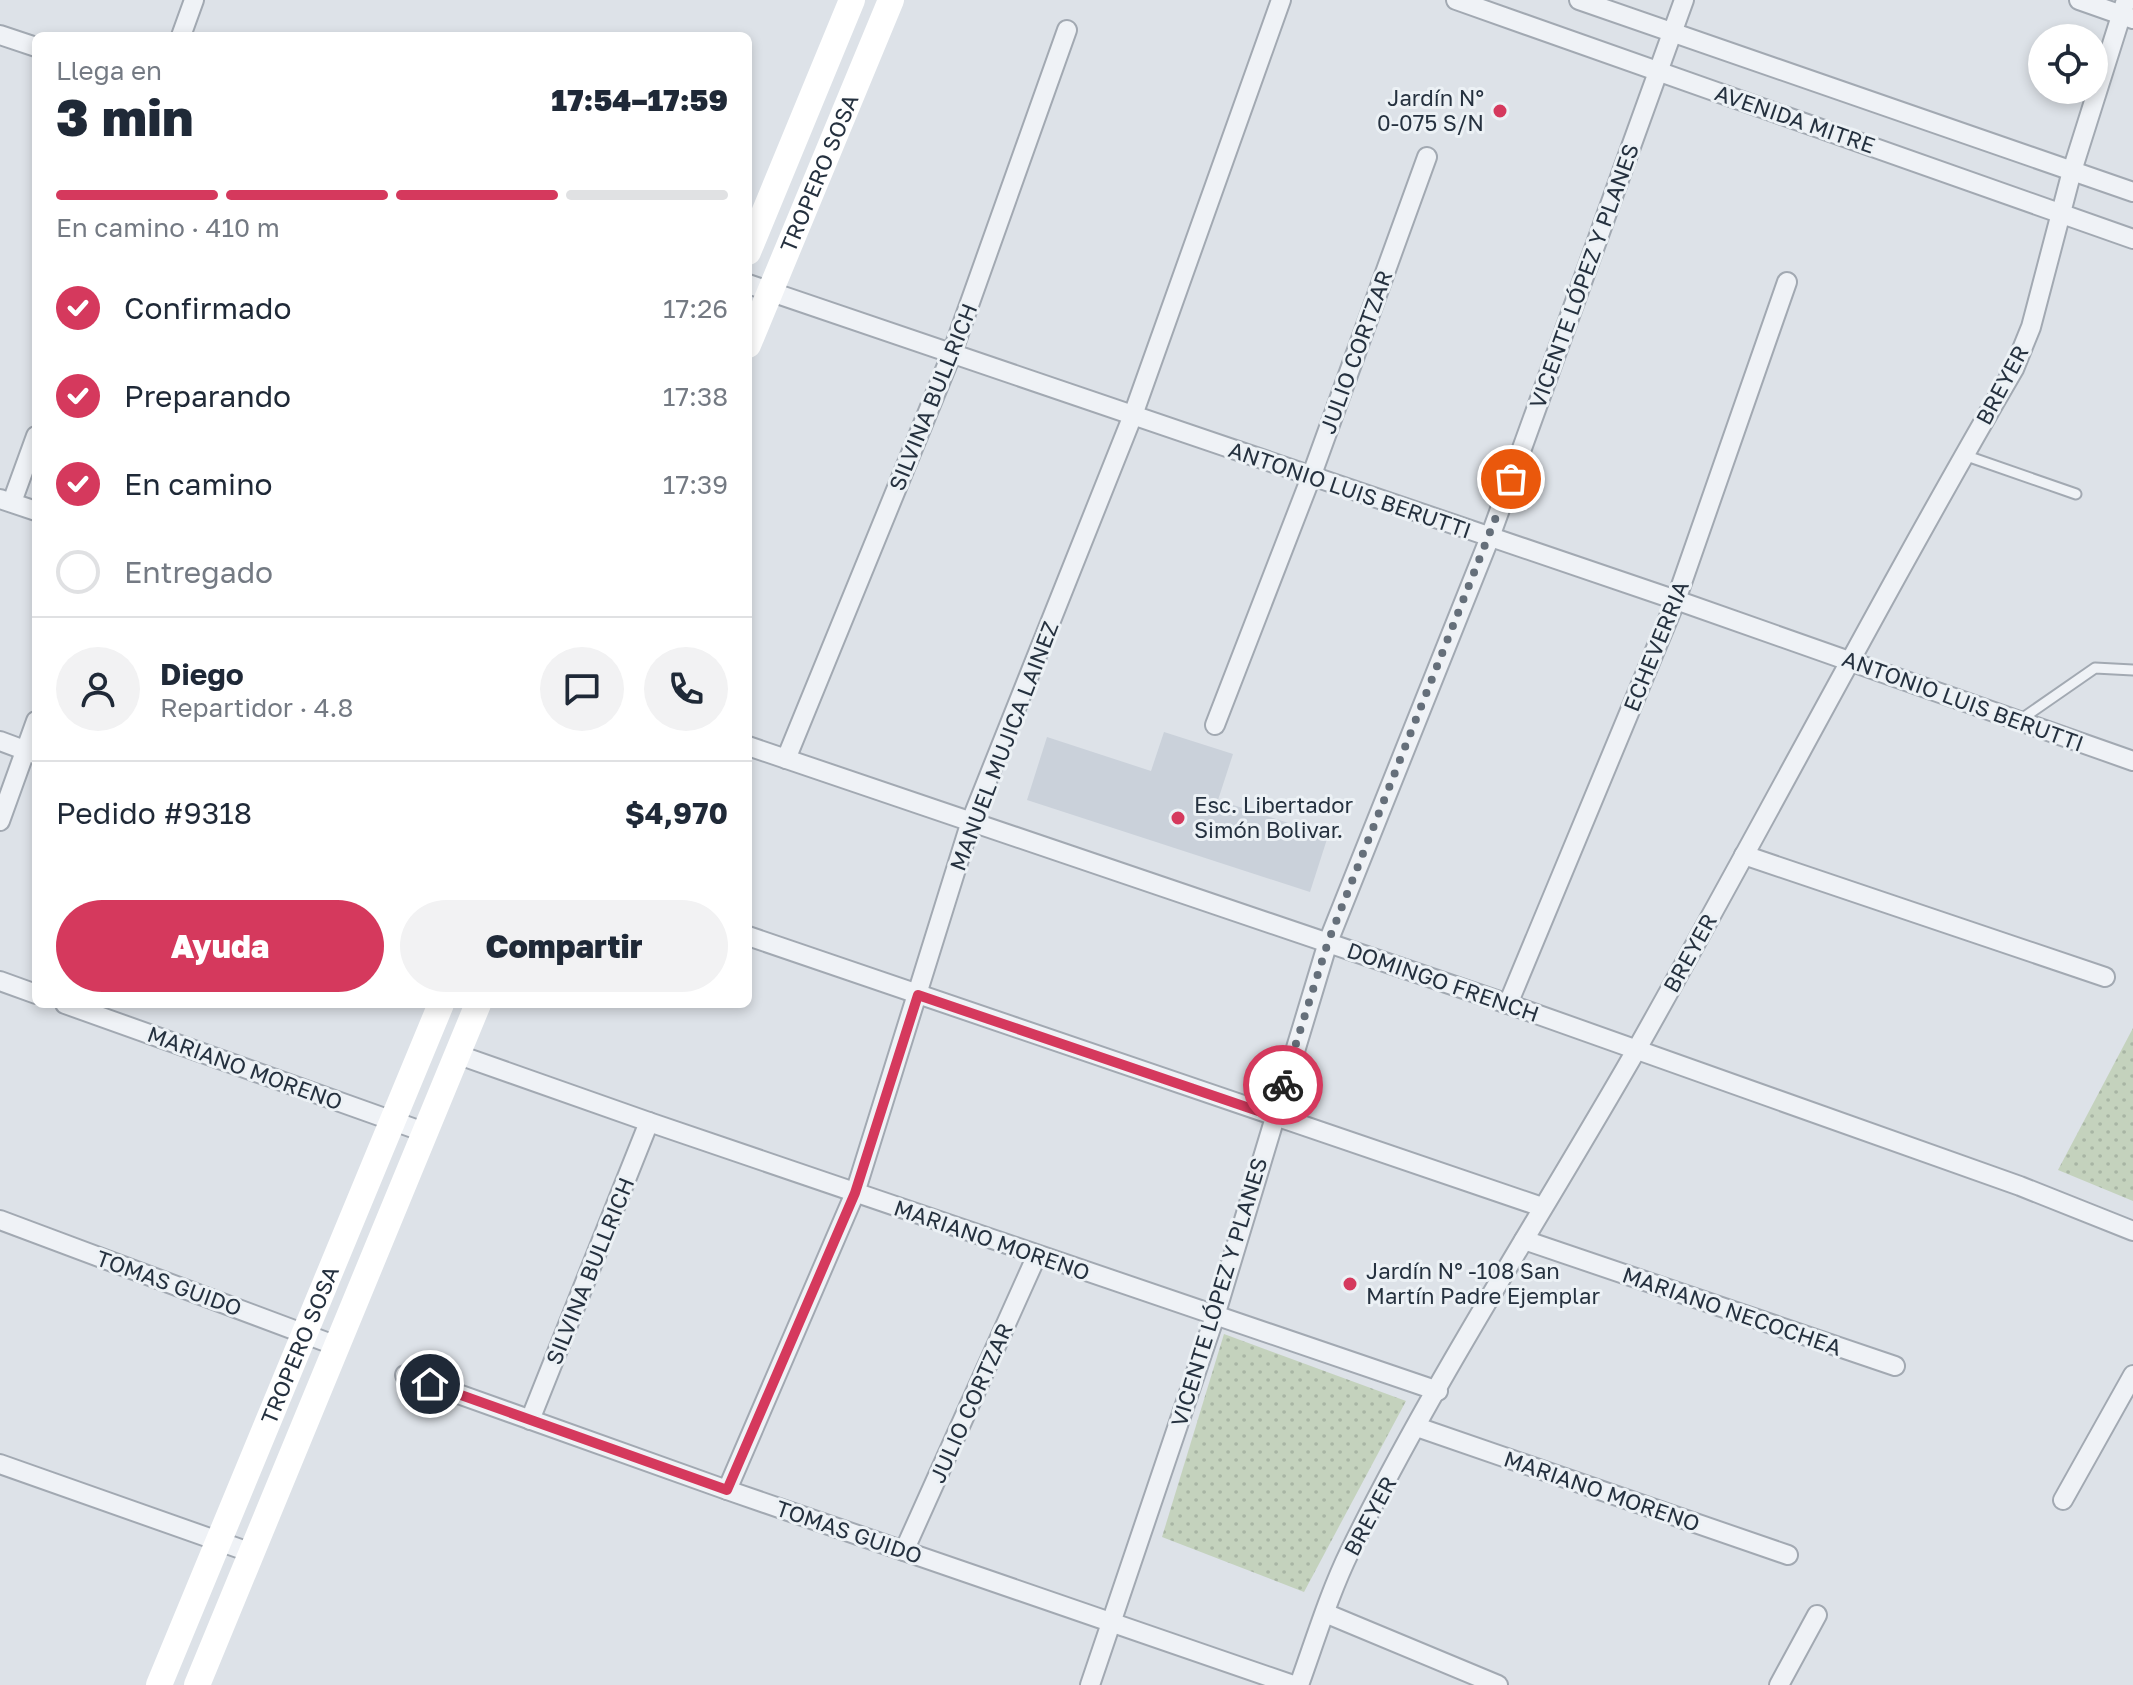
<!DOCTYPE html>
<html lang="es">
<meta charset="utf-8">
<style>
body{margin:0;font-family:"Golos Text",sans-serif;background:#f2f2f3;color:#1f2937;height:100vh;display:flex;flex-direction:column;font-size:30px;white-space:nowrap}
*{box-sizing:border-box;margin:0}
p{font-size:26px;color:#747a83}
.icon{flex:none;width:44px;height:44px;fill:none;stroke:currentColor;stroke-width:2;stroke-linecap:round;stroke-linejoin:round}
.map{position:relative;flex:1;overflow:hidden}
.sheet{position:absolute;left:32px;top:32px;width:720px;height:976px;display:flex;flex-direction:column;background:#fff;border-radius:12px;box-shadow:0 4px 12px #0003}
.sheet>*{flex:none}
.controls{position:absolute;left:2028px;top:24px;display:grid;gap:16px}
.controls a{display:grid;place-items:center;width:80px;height:80px;border-radius:50%;background:#fff;box-shadow:0 4px 12px #0003;font-size:40px}
.pin{position:absolute;display:grid;place-items:center;width:68px;height:68px;color:#fff;margin:-34px;border:4px solid #fff;border-radius:50%;box-shadow:0 2px 8px #0007}
.courier{position:absolute;display:grid;place-items:center;width:80px;height:80px;margin:-40px;border:6px solid #d5395d;border-radius:50%;background:#fff;color:#222;box-shadow:0 2px 10px #0007}
.summary em{font-style:normal;font-weight:800}
.summary div{display:flex;flex-direction:column-reverse}
.summary{display:flex;align-items:center;justify-content:space-between;height:136px;padding:0 24px}
h1{font-size:52px;font-weight:800;line-height:60px}
.bar{display:grid;grid-template-columns:repeat(4,1fr);gap:12px 8px;align-content:center;height:96px;padding:0 24px}
.bar i{height:10px;border-radius:6px;background:#e0e1e3}
.bar .current{background:#d5395d}
.bar p{grid-column:span 4}
.line{display:flex;align-items:center;gap:20px;padding:0 24px;border-top:2px solid #e0e1e3}
.line div{flex:1}
.round{display:grid;place-items:center;flex:none;width:84px;height:84px;border-radius:42px;background:#f2f2f3}
ol{padding:0 24px;list-style:none}
li{display:flex;align-items:center;gap:24px;height:88px}
li p{margin-inline-start:auto}
li .icon{padding:8px;border-radius:50%;background:#d5395d;color:#fff;stroke-width:4}
li:last-child{color:#747a83}
li i{width:44px;height:44px;border:4px solid #e0e1e3;border-radius:50%}
.button{display:flex;gap:16px;margin-top:auto;padding:16px 24px}
.button a{flex:1;height:92px;border-radius:48px;background:#d5395d;color:#fff;font-size:32px;font-weight:800;line-height:92px;text-align:center}
.button a+a{background:#f2f2f3;color:#1f2937}
.map>svg:first-child{display:block}
.built{fill:#cad1da}
.grass{fill:url(#grass-dots)}
.lines{fill:none;stroke-linecap:round;stroke-linejoin:round}
.lane-casing{stroke:#a2a9b2;stroke-width:13}
.street-casing{stroke:#a2a9b2;stroke-width:22}
.lane{stroke:#eff2f6;stroke-width:9}
.street{stroke:#eff2f6;stroke-width:18}
.secondary{stroke:#fff;stroke-width:26}
.done{stroke:#656f7a;stroke-width:8;stroke-dasharray:0 14.4}
.route{stroke:#d5395d;stroke-width:10}
.poi-dot{fill:#d5395d;stroke:#ecf1f5;stroke-width:3}
.labels{text-anchor:middle;stroke-width:6;stroke-linejoin:round;paint-order:stroke}
.poi-label{font-size:22px;fill:#25313f;stroke:#ecf1f5;text-anchor:start}
.street-label{font-size:22px;fill:#25313f;stroke:#ecf1f5}
</style>
<div class="map">
<svg width="2133" height="1685" viewBox="0 0 2133 1685">
<defs>
<pattern id="grass-dots" width="8" height="8" patternUnits="userSpaceOnUse" patternTransform="scale(2)"><rect width="8" height="8" fill="#c4d2bd"/><path d="M2 2h.1M6 6h.1" fill="none" stroke="#a8b5a4" stroke-width="1.8" stroke-linecap="round"/></pattern>
</defs>
<rect width="100%" height="100%" fill="#dde2e8"/>
<path class="built" d="M1164,732L1233,754L1218,800L1328,836L1310,892L1027,800L1047,737L1151,771Z"/>
<g class="grass">
<path d="M2133,1028V1201L2058,1170Z"/>
<path d="M1224,1334L1406,1401L1304,1592L1162,1537Z"/>
</g>
<g class="lines">
<g class="lane-casing">
<g id="lane">
<path d="M1964,455L2076,494"/>
<path d="M2020,720L2095,668L2133,670"/>
</g>
</g>
<g class="street-casing">
<g id="street">
<path d="M1456,0L2133,239"/>
<path d="M1579,0L2133,192"/>
<path d="M2079,0L2133,19"/>
<path d="M0,35L36,47"/>
<path d="M181,36L194,0"/>
<path d="M748,284L1676,600L2133,761"/>
<path d="M0,499L36,511"/>
<path d="M12,502L36,436"/>
<path d="M1215,725L1311,477L1427,157"/>
<path d="M0,741L35,754"/>
<path d="M748,746L1508,1004L2020,1186L2133,1231"/>
<path d="M786,759L952,353L1067,30"/>
<path d="M0,821L36,721"/>
<path d="M1744,855L2105,977"/>
<path d="M748,936L1542,1207"/>
<path d="M0,981L36,994"/>
<path d="M65,1004L424,1132"/>
<path d="M1508,1004L1676,600L1787,282"/>
<path d="M456,1054L649,1122L1438,1391"/>
<path d="M0,1220L337,1346"/>
<path d="M1524,1240L1895,1366"/>
<path d="M405,1375L727,1490L1293,1685"/>
<path d="M530,1420L649,1122"/>
<path d="M1417,1427L1788,1555"/>
<path d="M0,1464L252,1553"/>
<path d="M727,1490L855,1193L971,821L1133,415L1281,0"/>
<path d="M2063,1500L2133,1375"/>
<path d="M904,1551L1037,1255"/>
<path d="M1325,1613L1498,1685"/>
<path d="M1090,1685L1215,1316L1328,942L1490,537L1684,0"/>
<path d="M1299,1685C1315,1641 1329,1594 1350,1551C1435,1378 1542,1215 1638,1047C1765,822 1884,592 2014,369L2031,327L2072,171L2126,0"/>
<path d="M1779,1685L1817,1615"/>
</g>
</g>
<use href="#lane" class="lane"/>
<use href="#street" class="street"/>
<g class="secondary">
<path d="M748,252L852,0"/>
<path id="s1" d="M748,345L891,0"/>
<path id="s2" d="M159,1685L441,1004"/>
<path d="M197,1685L478,1004"/>
</g>
</g>
<g class="lines">
<path class="done" d="M1283,1085L1328,942L1511,479"/>
<path class="route" d="M430,1384L727,1490L855,1193L918,995L1273,1116L1283,1085"/>
</g>
<g class="poi-dot">
<circle cx="1500" cy="111" r="8"/>
<circle cx="1178" cy="818" r="8"/>
<circle cx="1350" cy="1284" r="8"/>
</g>
<g class="labels">
<g class="poi-label">
<text x="1484" y="106" text-anchor="end">Jardín N°<tspan x="1484" dy="25">0-075 S/N</tspan></text>
<text x="1194" y="813">Esc. Libertador<tspan x="1194" dy="25">Simón Bolivar.</tspan></text>
<text x="1366" y="1279">Jardín N° -108 San<tspan x="1366" dy="25">Martín Padre Ejemplar</tspan></text>
</g>
<g class="street-label">
<text transform="translate(1795 119) rotate(19)" y="8">AVENIDA MITRE</text>
<text dy="8" stroke="none"><textPath href="#s1" startOffset="186">TROPERO SOSA</textPath></text>
<text transform="translate(1584 276) rotate(-70)" y="8">VICENTE LÓPEZ Y PLANES</text>
<text transform="translate(1356 352) rotate(-70)" y="8">JULIO CORTZAR</text>
<text transform="translate(2002 385) rotate(-62)" y="8">BREYER</text>
<text transform="translate(933 397) rotate(-68)" y="8">SILVINA BULLRICH</text>
<text transform="translate(1350 490) rotate(19)" y="8">ANTONIO LUIS BERUTTI</text>
<text transform="translate(1656 646) rotate(-68)" y="8">ECHEVERRIA</text>
<text transform="translate(1963 701) rotate(20)" y="8">ANTONIO LUIS BERUTTI</text>
<text transform="translate(1004 746) rotate(-69)" y="8">MANUEL MUJICA LAINEZ</text>
<text transform="translate(1690 953) rotate(-61)" y="8">BREYER</text>
<text transform="translate(1443 982) rotate(19)" y="8">DOMINGO FRENCH</text>
<text transform="translate(245 1068) rotate(20)" y="8">MARIANO MORENO</text>
<text transform="translate(992 1240) rotate(19)" y="8">MARIANO MORENO</text>
<text transform="translate(590 1271) rotate(-68)" y="8">SILVINA BULLRICH</text>
<text transform="translate(169 1283) rotate(20)" y="8">TOMAS GUIDO</text>
<text transform="translate(1219 1292) rotate(-73)" y="8">VICENTE LÓPEZ Y PLANES</text>
<text transform="translate(1732 1311) rotate(19)" y="8">MARIANO NECOCHEA</text>
<text dy="8" stroke="none"><textPath href="#s2" startOffset="368">TROPERO SOSA</textPath></text>
<text transform="translate(971 1403) rotate(-66)" y="8">JULIO CORTZAR</text>
<text transform="translate(1602 1491) rotate(19)" y="8">MARIANO MORENO</text>
<text transform="translate(1370 1516) rotate(-62)" y="8">BREYER</text>
<text transform="translate(849 1532) rotate(19)" y="8">TOMAS GUIDO</text>
</g>
</g>
</svg>
<div class="controls">
<a><svg class="icon" aria-label="locate" viewBox="0 0 24 24"><circle cx="12" cy="12" r="6"/><path d="M12 2v4M12 18v4M2 12h4M18 12h4"/></svg></a>
</div>
<div class="pin" style="left:1511px;top:479px;background:#ea580c"><svg class="icon" aria-label="bag" viewBox="0 0 24 24"><path d="M5 8h14l-1 12H6zM9 8a3 3 0 0 1 6 0"/></svg></div>
<div class="pin" style="left:430px;top:1384px;background:#1f2937"><svg class="icon" aria-label="home" viewBox="0 0 24 24"><path d="M3 11l9-7 9 7M6 9v11h12V9"/></svg></div>
<div class="courier" style="left:1283px;top:1085px"><svg class="icon" aria-label="bike" viewBox="0 0 24 24"><circle cx="6" cy="16" r="4"/><circle cx="18" cy="16" r="4"/><path d="M6 16l4-8h5l3 8M10 8l3 8H6M13 5h3"/></svg></div>
<section class="sheet">
<div class="summary"><div><h1>3 min</h1><p>Llega en</p></div><em>17:54–17:59</em></div>
<div class="bar"><i class="current"></i><i class="current"></i><i class="current"></i><i></i><p>En camino · 410 m</p></div>
<ol>
<li><svg class="icon" aria-label="check" viewBox="0 0 24 24"><path d="M5 12l5 5 9-10"/></svg>Confirmado<p>17:26</p></li>
<li><svg class="icon" aria-label="check" viewBox="0 0 24 24"><path d="M5 12l5 5 9-10"/></svg>Preparando<p>17:38</p></li>
<li><svg class="icon" aria-label="check" viewBox="0 0 24 24"><path d="M5 12l5 5 9-10"/></svg>En camino<p>17:39</p></li>
<li><i></i>Entregado</li>
</ol>
<div class="line" style="height:144px"><a class="round"><svg class="icon" aria-label="person" viewBox="0 0 24 24"><circle cx="12" cy="8" r="4"/><path d="M4 21q1-7 8-7t8 7"/></svg></a><div><b>Diego</b><p>Repartidor · 4.8</p></div><a class="round"><svg class="icon" aria-label="chat" viewBox="0 0 24 24"><path d="M4 5h16v11H9l-5 4z"/></svg></a><a class="round"><svg class="icon" aria-label="phone" viewBox="0 0 24 24"><path d="M5 4h4l2 5-3 2q2 4 5 5l2-3 5 2v4C11 20 4 13 5 4z"/></svg></a></div>
<div class="line" style="height:104px"><div>Pedido #9318</div><b>$4,970</b></div>
<div class="button"><a>Ayuda</a><a>Compartir</a></div>
</section>
</div>
